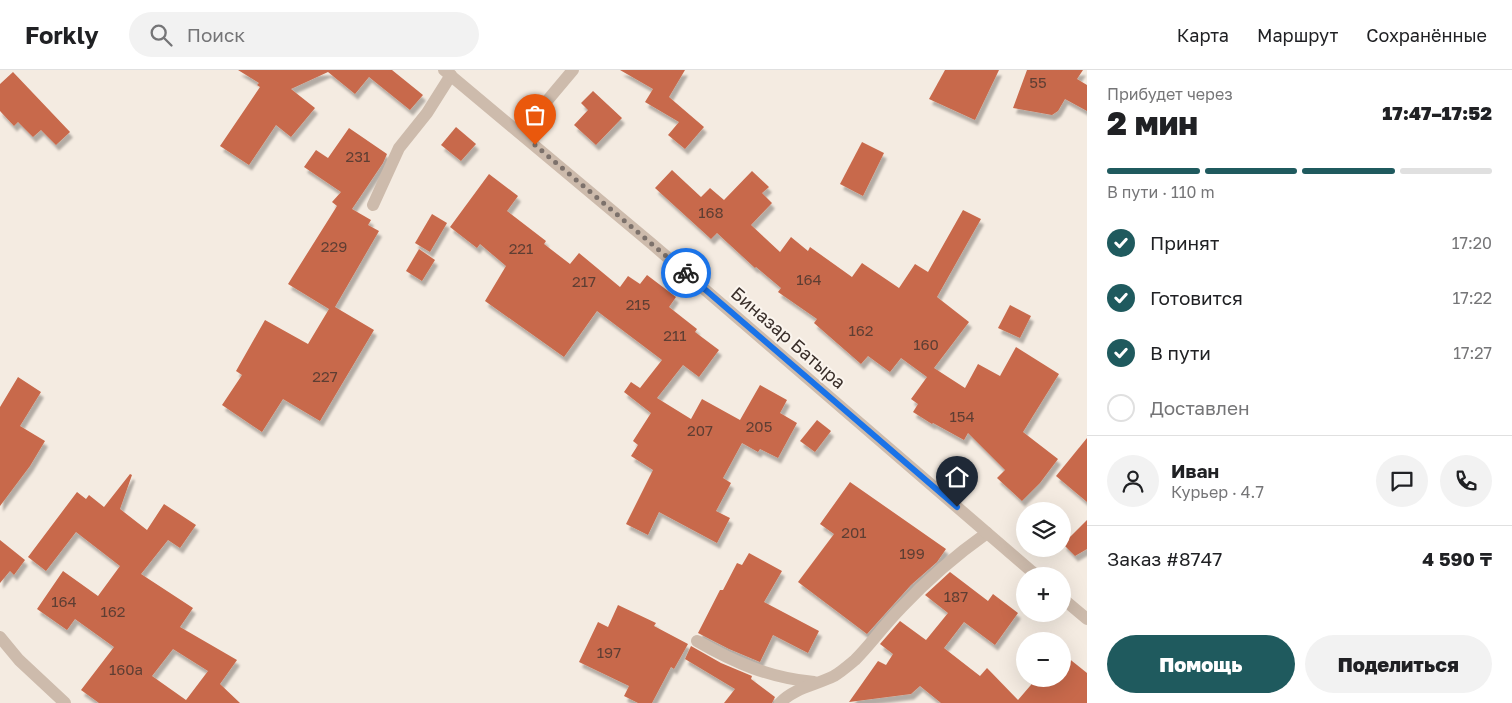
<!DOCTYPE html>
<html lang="ru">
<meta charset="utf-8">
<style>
body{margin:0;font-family:"Golos Text",sans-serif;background:#f2f2f2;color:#202124;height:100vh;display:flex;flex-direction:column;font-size:19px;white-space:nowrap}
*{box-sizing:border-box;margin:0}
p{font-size:16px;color:#757577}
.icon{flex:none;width:28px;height:28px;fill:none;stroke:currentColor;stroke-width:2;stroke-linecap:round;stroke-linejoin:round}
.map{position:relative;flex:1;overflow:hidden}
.details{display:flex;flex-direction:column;background:#fff;width:425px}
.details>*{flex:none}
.tools{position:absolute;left:1016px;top:432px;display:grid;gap:10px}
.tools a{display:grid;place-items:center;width:55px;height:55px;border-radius:50%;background:#fff;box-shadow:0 5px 20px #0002;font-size:25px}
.pin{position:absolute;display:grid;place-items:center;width:42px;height:42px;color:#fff;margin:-51px -21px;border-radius:50% 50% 50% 0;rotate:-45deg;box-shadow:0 0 5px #0007}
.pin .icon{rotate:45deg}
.courier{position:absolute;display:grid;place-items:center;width:50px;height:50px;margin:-25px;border:4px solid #1a73e8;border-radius:50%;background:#fff;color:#222;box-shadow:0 1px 6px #0007}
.overview em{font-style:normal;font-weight:800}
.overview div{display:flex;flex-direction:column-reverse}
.overview{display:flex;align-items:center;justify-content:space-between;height:85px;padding:0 20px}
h1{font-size:32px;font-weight:800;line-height:38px}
.bar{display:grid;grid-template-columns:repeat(4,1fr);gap:8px 5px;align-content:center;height:60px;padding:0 20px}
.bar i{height:6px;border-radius:4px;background:#e0e0e0}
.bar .selected{background:#1f5a5e}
.bar p{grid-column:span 4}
.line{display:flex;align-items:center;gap:12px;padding:0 20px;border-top:1px solid #e0e0e0}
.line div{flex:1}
.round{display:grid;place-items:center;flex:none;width:52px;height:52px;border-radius:26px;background:#f2f2f2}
ol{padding:0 20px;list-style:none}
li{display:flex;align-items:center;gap:15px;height:55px}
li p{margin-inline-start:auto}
li .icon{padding:5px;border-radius:50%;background:#1f5a5e;color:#fff;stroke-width:4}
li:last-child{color:#757577}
li i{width:28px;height:28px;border:2px solid #e0e0e0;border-radius:50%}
.action{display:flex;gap:10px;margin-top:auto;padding:10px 20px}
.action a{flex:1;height:58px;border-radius:30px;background:#1f5a5e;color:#fff;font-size:20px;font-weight:800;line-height:58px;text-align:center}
.action a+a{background:#f2f2f2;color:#202124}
header{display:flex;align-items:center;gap:30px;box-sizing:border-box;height:70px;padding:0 25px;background:#fff;border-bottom:1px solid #e0e0e0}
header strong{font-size:24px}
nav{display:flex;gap:28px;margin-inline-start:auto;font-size:18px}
.search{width:350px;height:45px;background:#f2f2f2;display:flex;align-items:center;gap:12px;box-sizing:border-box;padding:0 18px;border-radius:28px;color:#757577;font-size:19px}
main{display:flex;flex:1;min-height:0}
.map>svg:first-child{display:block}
.building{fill:#c8694b;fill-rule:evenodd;filter:url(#shadow)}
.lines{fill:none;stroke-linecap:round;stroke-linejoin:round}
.minor{stroke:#cdbbac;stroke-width:12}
.tertiary{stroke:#cdbbac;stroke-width:12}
.done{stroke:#7c716b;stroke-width:5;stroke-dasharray:0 9}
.route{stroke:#1a73e8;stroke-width:6}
.labels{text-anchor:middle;stroke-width:4;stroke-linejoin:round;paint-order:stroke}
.number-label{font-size:15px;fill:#5e3e33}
.street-label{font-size:18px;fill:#3b302b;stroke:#fbf5ee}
</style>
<header>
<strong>Forkly</strong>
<div class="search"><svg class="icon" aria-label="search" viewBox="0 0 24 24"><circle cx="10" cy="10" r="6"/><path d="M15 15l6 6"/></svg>Поиск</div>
<nav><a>Карта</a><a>Маршрут</a><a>Сохранённые</a></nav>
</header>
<main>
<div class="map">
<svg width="1087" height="633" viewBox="0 0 1087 633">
<defs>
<filter id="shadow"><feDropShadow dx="3" dy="5.5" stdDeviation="1" flood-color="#0004"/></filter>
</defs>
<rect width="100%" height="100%" fill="#f4ebe1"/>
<g class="building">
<path d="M238,0H392L423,25L410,40L369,7L355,24L328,2L291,19L315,38L291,67L276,55L249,95L220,76L260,17L257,15L259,13Z"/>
<path d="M620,0H685L669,27L704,57L685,79L668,65L679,52L645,32L653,19Z"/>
<path d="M945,0H999L975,50L929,29Z"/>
<path d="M1027,0H1083L1077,9L1087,15V41L1065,29L1058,41L1052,45L1013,38Z"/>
<path d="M13,2L70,62L56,75L41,60L33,67L18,52L14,56L0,41V14Z"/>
<path d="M593,21L622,48L596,75L574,55L588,40L581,33Z"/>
<path d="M456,57L476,74L461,91L441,75Z"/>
<path d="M349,58L387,84L383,93L352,139L371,150L368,155L379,161L335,237L374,260L320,351L283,329L262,362L222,335L242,305L236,301L265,250L308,274L329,239L288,214L337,136L332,132L341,122L304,97L316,80L328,88Z"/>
<path d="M862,72L884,83L863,126L840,114Z"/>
<path d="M672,100L701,127L710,118L724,130L752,101L769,117L762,123L772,133L751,155L780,182L791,167L808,181L810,177L852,207L862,193L899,218L915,194L928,202L963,140L981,149L937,227L969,252L934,298L965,318L978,294L1000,306L1016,277L1059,304L1023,362L1058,389L1040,413L1022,431L997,408L1005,400L968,363L964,370L933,353L932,354L913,342L918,334L911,329L927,307L901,288L890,302L868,286L861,294L814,253L817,249L778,222L781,218L756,197L755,198L717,163L711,169L655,118Z"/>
<path d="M489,104L518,126L507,141L546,171L544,174L570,194L579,183L620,217L628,206L640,214L647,205L676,227L669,237L697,259L695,262L719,280L699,307L683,295L657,328L691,349L702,329L740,350L760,315L787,330L780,343L797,353L778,388L760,379L758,382L742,373L723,408L731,413L716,441L730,448L717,473L659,442L648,465L626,454L653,400L631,386L638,375L633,371L651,343L624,322L631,312L640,318L662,290L597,241L564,287L485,231L506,196L480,174L477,178L450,157Z"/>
<path d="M432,144L447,153L430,182L415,173Z"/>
<path d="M419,179L435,190L422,211L406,201Z"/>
<path d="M1010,235L1031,246L1020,268L998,258Z"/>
<path d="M18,307L41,322L20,356L45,371L30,396L0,436V337Z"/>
<path d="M817,350L831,361L815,382L800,371Z"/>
<path d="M1087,368V432L1056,406Z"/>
<path d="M130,404L132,405L120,439L147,460L164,434L196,455L180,478L168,470L141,504L193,538L180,557L237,590L220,614L240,633H99L81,620L114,577L75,549L67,560L37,539L63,501L98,526L120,496L76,462L46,501L28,487L77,422L86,429L89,425L104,437ZM173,579L208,601L186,630L152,606Z"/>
<path d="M850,412L946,479L937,492L911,515L867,564L798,512L834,464L820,454Z"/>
<path d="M1087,450V479L1075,486L1063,474Z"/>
<path d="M0,470L25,490L14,505L10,501L0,513Z"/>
<path d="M749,483L782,501L764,532L819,561L808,583L773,565L760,592L729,579L698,563L720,520H723L737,493L742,495Z"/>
<path d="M950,502L988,531L993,524L1018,543L995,575L964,552L944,578L980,606L987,598L1018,630L1036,609H1062V583L1087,603V633H941L920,616L911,624L849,632L878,591L886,595L893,584L880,574L900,551L926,570L948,543L925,525Z"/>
<path d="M618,535L656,553L654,556L688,574L674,599L671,597L652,633H638L624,626L629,616L579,592L598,552L608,557Z"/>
<path d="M691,576L721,593L752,606L751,609L775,627L772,633H724L735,619L685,589Z"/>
</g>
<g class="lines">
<g class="minor">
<path d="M520,63L573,0"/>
<path d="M373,135L399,78L427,43L451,5"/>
<path d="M0,567L19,590L65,633"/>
<path d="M697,571C735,593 770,608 814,612"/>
<path d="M780,633C794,618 816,615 834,606C841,602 849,595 855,590C871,574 885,554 901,538C927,510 956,485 987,463"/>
</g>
<g class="tertiary">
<path d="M444,0L652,174L1037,506"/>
<path d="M1062,528L1087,549"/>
</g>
</g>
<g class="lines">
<path class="done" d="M535,75L686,203"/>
<path class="route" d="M686,203L957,437"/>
</g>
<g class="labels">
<g class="number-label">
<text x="1038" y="18">55</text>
<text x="358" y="92">231</text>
<text x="711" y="148">168</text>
<text x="334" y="182">229</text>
<text x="521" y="184">221</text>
<text x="809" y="215">164</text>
<text x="584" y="217">217</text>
<text x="638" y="240">215</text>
<text x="861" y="266">162</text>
<text x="675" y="271">211</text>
<text x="926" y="280">160</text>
<text x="325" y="312">227</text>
<text x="962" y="352">154</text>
<text x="759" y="362">205</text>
<text x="700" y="366">207</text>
<text x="854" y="468">201</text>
<text x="912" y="489">199</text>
<text x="956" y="532">187</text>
<text x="64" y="537">164</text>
<text x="113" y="547">162</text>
<text x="609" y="588">197</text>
<text x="126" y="605">160а</text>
</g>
<g class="street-label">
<text transform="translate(788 268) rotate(41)" y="6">Биназар Батыра</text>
</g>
</g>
</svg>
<div class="tools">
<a><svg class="icon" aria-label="layers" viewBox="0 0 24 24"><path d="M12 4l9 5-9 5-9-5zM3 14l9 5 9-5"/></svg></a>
<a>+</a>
<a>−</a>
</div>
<div class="pin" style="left:535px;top:75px;background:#ea580c"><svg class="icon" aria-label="bag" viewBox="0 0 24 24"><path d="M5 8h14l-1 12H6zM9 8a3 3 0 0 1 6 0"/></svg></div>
<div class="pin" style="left:957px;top:437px;background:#1f2937"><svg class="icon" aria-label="home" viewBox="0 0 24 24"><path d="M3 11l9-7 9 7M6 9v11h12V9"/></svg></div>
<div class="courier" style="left:686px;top:203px"><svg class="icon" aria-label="bike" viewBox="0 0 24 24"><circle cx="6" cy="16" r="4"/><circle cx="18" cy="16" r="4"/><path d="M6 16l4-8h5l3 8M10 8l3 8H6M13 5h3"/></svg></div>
</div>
<section class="details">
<div class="overview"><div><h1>2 мин</h1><p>Прибудет через</p></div><em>17:47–17:52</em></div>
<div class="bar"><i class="selected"></i><i class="selected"></i><i class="selected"></i><i></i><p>В пути · 110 m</p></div>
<ol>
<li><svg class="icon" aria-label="check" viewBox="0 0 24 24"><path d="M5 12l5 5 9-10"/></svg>Принят<p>17:20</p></li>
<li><svg class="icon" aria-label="check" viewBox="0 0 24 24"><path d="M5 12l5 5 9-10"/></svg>Готовится<p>17:22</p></li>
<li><svg class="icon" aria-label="check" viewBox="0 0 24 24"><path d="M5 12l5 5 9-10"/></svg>В пути<p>17:27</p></li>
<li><i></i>Доставлен</li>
</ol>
<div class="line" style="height:90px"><a class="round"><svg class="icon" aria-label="person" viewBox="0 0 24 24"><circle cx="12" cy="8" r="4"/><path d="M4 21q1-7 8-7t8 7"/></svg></a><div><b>Иван</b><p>Курьер · 4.7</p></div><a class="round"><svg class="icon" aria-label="chat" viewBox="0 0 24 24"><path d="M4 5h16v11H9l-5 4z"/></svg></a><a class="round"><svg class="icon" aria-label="phone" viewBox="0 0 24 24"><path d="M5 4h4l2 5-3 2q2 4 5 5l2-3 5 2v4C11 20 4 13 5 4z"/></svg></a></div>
<div class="line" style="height:65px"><div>Заказ #8747</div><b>4 590 ₸</b></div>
<div class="action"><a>Помощь</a><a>Поделиться</a></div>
</section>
</main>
